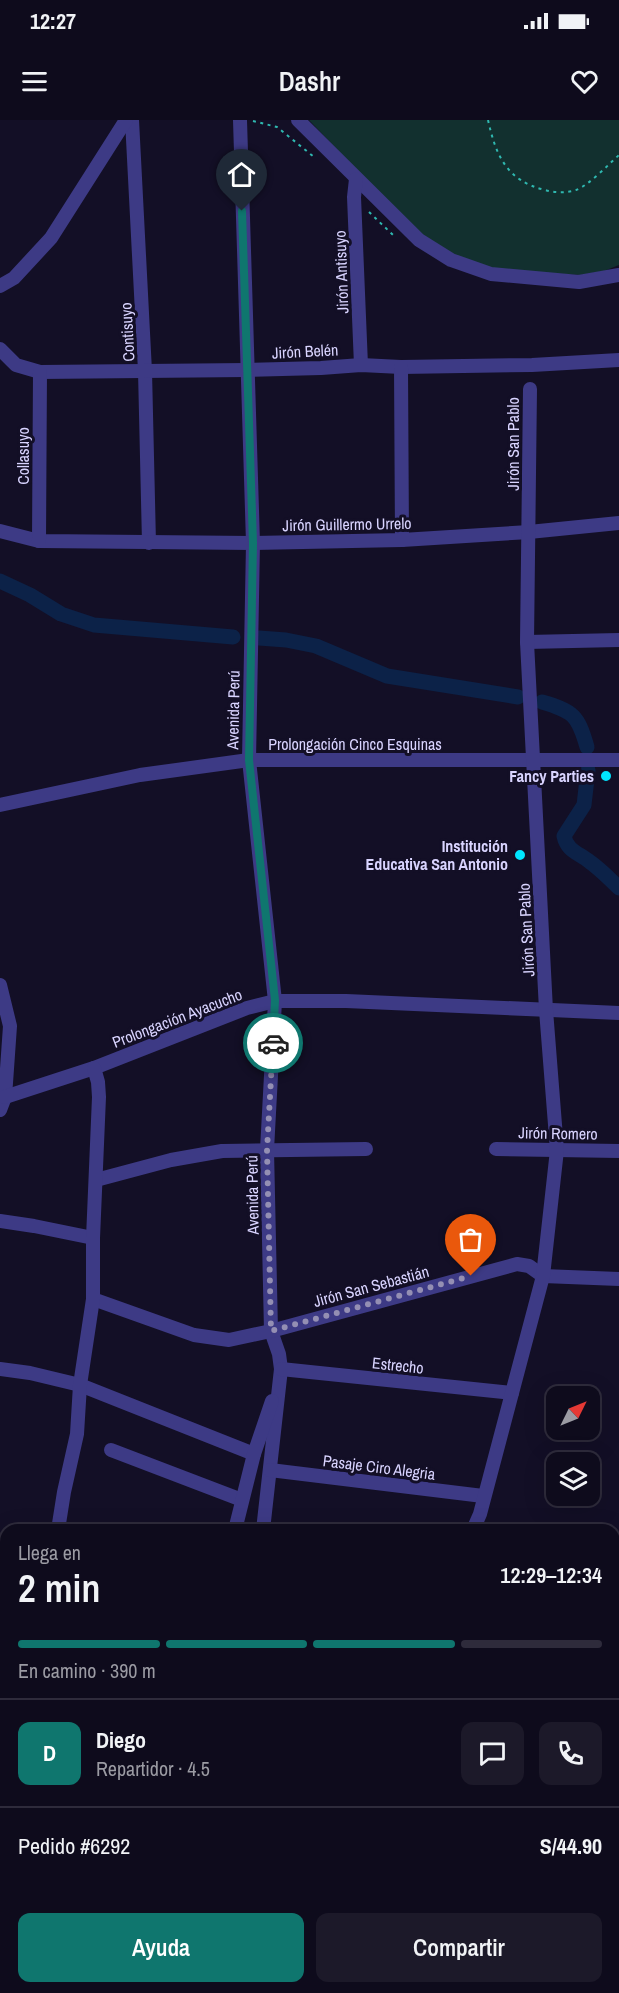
<!DOCTYPE html>
<html lang="es">
<meta charset="utf-8">
<style>
body{margin:0;font-family:"Archivo Narrow",sans-serif;background:#1c1929;color:#f1f3f6;height:100vh;display:flex;flex-direction:column;font-size:22px;white-space:nowrap}
*{box-sizing:border-box;margin:0}
p{font-size:20px;color:#9b9ba3}
.icon{flex:none;width:33px;height:33px;fill:none;stroke:currentColor;stroke-width:2;stroke-linecap:round;stroke-linejoin:round}
.map{position:relative;flex:1;overflow:hidden}
.sheet{position:absolute;left:0px;top:1404px;width:620px;height:470px;display:flex;flex-direction:column;background:#0e0b1c;border-radius:18px 18px 0 0;box-shadow:0 6px 24px #0002,0 0 0 2px #2e2b3b}
.sheet>*{flex:none}
.needle{width:39px;rotate:47deg}
.tools{position:absolute;left:546px;top:1266px;display:grid;gap:12px}
.tools a{display:grid;place-items:center;width:54px;height:54px;border-radius:12px;background:#0e0b1c;box-shadow:0 6px 24px #0002,0 0 0 2px #2e2b3b;font-size:30px}
.pin{position:absolute;display:grid;place-items:center;width:51px;height:51px;color:#fff;margin:-62px -26px;border-radius:50% 50% 50% 0;rotate:-45deg;box-shadow:0 0 6px #0007}
.pin .icon{rotate:45deg}
.courier{position:absolute;display:grid;place-items:center;width:60px;height:60px;margin:-30px;border:4px solid #0f766e;border-radius:50%;background:#fff;color:#222;box-shadow:0 2px 8px #0007}
.headline em{font-style:normal;font-weight:600}
.headline div{display:flex;flex-direction:column-reverse}
.headline{display:flex;align-items:center;justify-content:space-between;height:102px;padding:0 18px}
h1{font-size:39px;font-weight:600;line-height:45px}
.bar{display:grid;grid-template-columns:repeat(4,1fr);gap:9px 6px;align-content:center;height:72px;padding:0 18px}
.bar i{height:8px;border-radius:4px;background:#2e2b3b}
.bar .selected{background:#0f766e}
.bar p{grid-column:span 4}
.line{display:flex;align-items:center;gap:15px;padding:0 18px;border-top:2px solid #2e2b3b}
.line div{flex:1}
.round{display:grid;place-items:center;flex:none;width:63px;height:63px;border-radius:12px;background:#1c1929}
.cta{display:flex;gap:12px;margin-top:auto;padding:12px 18px}
.cta a{flex:1;height:69px;border-radius:12px;background:#0f766e;color:#fff;font-size:24px;font-weight:600;line-height:69px;text-align:center}
.cta a+a{background:#1c1929;color:#f1f3f6}
.status{display:flex;justify-content:space-between;align-items:center;height:42px;padding:0 30px;background:#0e0b1c;direction:ltr}
.status svg{height:16px;fill:currentColor}
header{display:flex;justify-content:space-between;align-items:center;height:78px;padding:0 18px;background:#0e0b1c;font-size:27px;font-weight:600}
.map>svg:first-child{display:block}
.green{fill:#12302f}
.lines{fill:none;stroke-linecap:round;stroke-linejoin:round}
.canal{stroke:#0c2248;stroke-width:15}
.path{stroke:#2fb8b0;stroke-width:2;stroke-dasharray:3 4.5;stroke-linecap:butt}
.minor{stroke:#3d3a85;stroke-width:14}
.done{stroke:#948fb3;stroke-width:6;stroke-dasharray:0 10.8}
.route{stroke:#0f766e;stroke-width:8}
.poi-dot{fill:#00e5ff;stroke:#130f26;stroke-width:2}
.labels{text-anchor:middle;stroke-width:6;stroke-linejoin:round;paint-order:stroke}
.street-label{font-size:16px;fill:#d9d4ff;stroke:#130f26}
.poi-label{font-size:16px;font-weight:bold;fill:#d9d4ff;stroke:#130f26;text-anchor:end}
</style>
<div class="status"><b>12:27</b><svg viewBox="0 0 49 12"><path d="M0 12V9h3v3zM5 12V6h3v6zM10 12V3h3v9zM15 12V0h3v12zM26 1h20v11H26zM47 4h2v5h-2z"/></svg></div>
<header><svg class="icon" aria-label="menu" viewBox="0 0 24 24"><path d="M4 6h16M4 12h16M4 18h16"/></svg>Dashr<svg class="icon" aria-label="heart" viewBox="0 0 24 24"><path d="M12 20l-8-8c-3-5 5-10 8-4 3-6 11-1 8 4z"/></svg></header>
<div class="map">
<svg width="619" height="1873" viewBox="0 0 619 1873">
<rect width="100%" height="100%" fill="#130f26"/>
<path class="green" d="M309,0H619V145L604,151L580,155L498,150L453,137L420,113L387,82Z"/>
<g class="lines">
<g class="canal">
<path d="M0,461L30,475L61,494L94,505L233,517"/>
<path d="M259,518L286,520L316,526L387,556L518,577"/>
<path d="M542,582C573,591 578,595 587,627"/>
<path d="M588,650L584,685L564,716C567,731 579,733 590,742C600,749 610,759 619,768"/>
</g>
<g class="path">
<path d="M488,0C496,36 507,61 545,70C555,73 566,73 576,70C588,66 609,44 619,35"/>
<path d="M253,1L277,7L314,37"/>
<path d="M369,92L393,115"/>
<path d="M0,1651L6,1648"/>
</g>
<g class="minor">
<path d="M132,0L145,251L149,423"/>
<path d="M240,0L253,423L249,640L275,881L267,1030L271,1211L279,1234L281,1249L263,1410"/>
<path d="M298,0L419,120L451,140L491,154L579,162L619,155"/>
<path d="M356,59L354,77L361,245"/>
<path d="M0,166L14,158L51,118L126,0"/>
<path d="M0,229L16,245L40,252L247,250L321,248L361,245L401,247L532,245L619,240"/>
<path d="M401,247L402,420"/>
<path d="M0,411L39,421L253,423L402,420L529,412L619,403"/>
<path d="M39,421L40,252"/>
<path d="M527,522L619,520"/>
<path d="M0,685L140,655L249,640H619"/>
<path d="M0,865L10,906L5,977L0,990"/>
<path d="M5,977L94,948L247,888L275,881H346L619,893"/>
<path d="M496,1029L619,1031"/>
<path d="M96,1060L171,1040L222,1031L366,1029"/>
<path d="M0,1101L34,1106L93,1118"/>
<path d="M93,1179L194,1215L229,1220L271,1211L517,1144L529,1146L543,1156L619,1159"/>
<path d="M0,1249L30,1253L80,1265L254,1334"/>
<path d="M281,1249L512,1273"/>
<path d="M111,1330L242,1380"/>
<path d="M270,1350L483,1376"/>
<path d="M58,1410L64,1372L77,1314L80,1265L93,1179V1118L99,977L98,962L94,948"/>
<path d="M235,1410L254,1334L272,1281"/>
<path d="M473,1410L480,1394L543,1156L557,1030L546,890L527,522L530,269"/>
<path d="M614,1535L619,1531"/>
<path d="M0,1563L6,1566"/>
<path d="M614,1624L619,1626"/>
<path d="M91,1873L94,1868"/>
<path d="M261,1873V1868"/>
<path d="M422,1873L424,1868"/>
</g>
</g>
<g class="lines">
<path class="done" d="M273,923L267,1030L271,1211L471,1156"/>
<path class="route" d="M242,91L253,423L249,640L275,880L273,923"/>
</g>
<g class="poi-dot">
<circle cx="606" cy="656" r="6"/>
<circle cx="520" cy="735" r="6"/>
</g>
<g class="labels">
<g class="street-label">
<text transform="translate(341 152) rotate(-92)" y="6">Jirón Antisuyo</text>
<text transform="translate(127 212) rotate(-93)" y="6">Contisuyo</text>
<text transform="translate(305 231) rotate(-3)" y="6">Jirón Belén</text>
<text transform="translate(513 324) rotate(-90)" y="6">Jirón San Pablo</text>
<text transform="translate(23 336) rotate(-90)" y="6">Collasuyo</text>
<text transform="translate(347 404) rotate(-1)" y="6">Jirón Guillermo Urrelo</text>
<text transform="translate(233 590) rotate(-89)" y="6">Avenida Perú</text>
<text x="355" y="630">Prolongación Cinco Esquinas</text>
<text transform="translate(526 810) rotate(-93)" y="6">Jirón San Pablo</text>
<text transform="translate(177 898) rotate(-21)" y="6">Prolongación Ayacucho</text>
<text transform="translate(558 1013) rotate(1)" y="6">Jirón Romero</text>
<text transform="translate(252 1075) rotate(-91)" y="6">Avenida Perú</text>
<text transform="translate(371 1166) rotate(-15)" y="6">Jirón San Sebastián</text>
<text transform="translate(398 1245) rotate(6)" y="6">Estrecho</text>
<text transform="translate(379 1347) rotate(7)" y="6">Pasaje Ciro Alegria</text>
</g>
<g class="poi-label">
<text x="594" y="662">Fancy Parties</text>
<text x="508" y="732">Institución<tspan x="508" dy="18">Educativa San Antonio</tspan></text>
</g>
</g>
</svg>
<div class="tools">
<a><svg class="needle" viewBox="-14 -14 28 28"><path d="M0-13l5 13h-10z" fill="#e53935"/><path d="M0 13l5-13h-10z" fill="#9b9ba3"/></svg></a>
<a><svg class="icon" aria-label="layers" viewBox="0 0 24 24"><path d="M12 4l9 5-9 5-9-5zM3 14l9 5 9-5"/></svg></a>
</div>
<div class="pin" style="left:471px;top:1156px;background:#ea580c"><svg class="icon" aria-label="bag" viewBox="0 0 24 24"><path d="M5 8h14l-1 12H6zM9 8a3 3 0 0 1 6 0"/></svg></div>
<div class="pin" style="left:242px;top:91px;background:#1f2937"><svg class="icon" aria-label="home" viewBox="0 0 24 24"><path d="M3 11l9-7 9 7M6 9v11h12V9"/></svg></div>
<div class="courier" style="left:273px;top:923px"><svg class="icon" aria-label="car" viewBox="0 0 24 24"><path d="M5 17H2v-5l4-1 3-4h7l3 4 3 1v5h-3M9 17h6M6 11h13"/><circle cx="7" cy="17" r="2"/><circle cx="17" cy="17" r="2"/></svg></div>
<section class="sheet">
<div class="headline"><div><h1>2 min</h1><p>Llega en</p></div><em>12:29–12:34</em></div>
<div class="bar"><i class="selected"></i><i class="selected"></i><i class="selected"></i><i></i><p>En camino · 390 m</p></div>
<div class="line" style="height:108px"><b class="round" style="background:#0f766e;color:#fff">D</b><div><b>Diego</b><p>Repartidor · 4.5</p></div><a class="round"><svg class="icon" aria-label="chat" viewBox="0 0 24 24"><path d="M4 5h16v11H9l-5 4z"/></svg></a><a class="round"><svg class="icon" aria-label="phone" viewBox="0 0 24 24"><path d="M5 4h4l2 5-3 2q2 4 5 5l2-3 5 2v4C11 20 4 13 5 4z"/></svg></a></div>
<div class="line" style="height:78px"><div>Pedido #6292</div><b>S/44.90</b></div>
<div class="cta"><a>Ayuda</a><a>Compartir</a></div>
</section>
</div>
